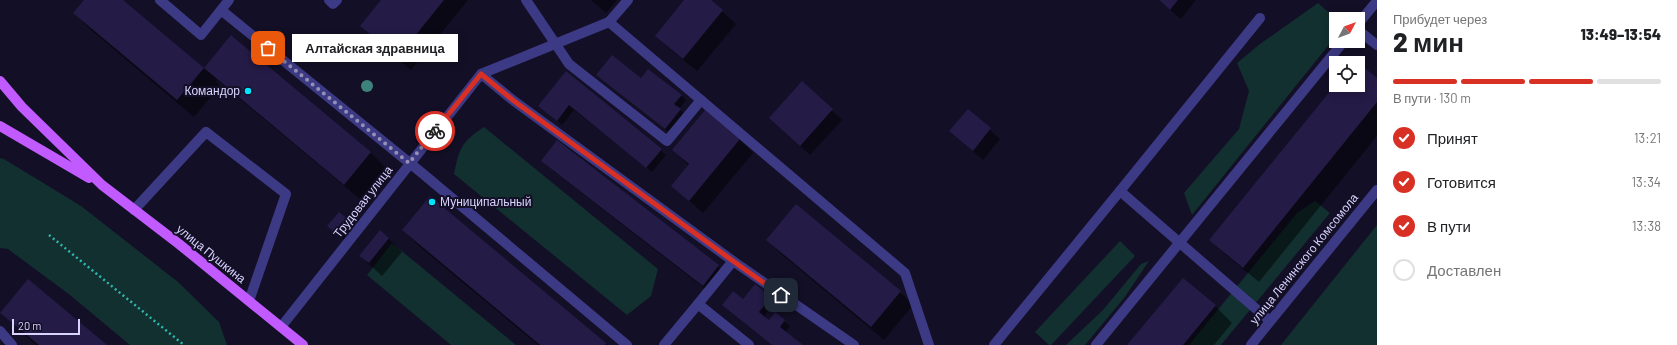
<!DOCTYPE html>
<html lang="ru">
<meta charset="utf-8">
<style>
body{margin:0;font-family:Barlow,sans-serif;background:#f6f6f6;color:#202124;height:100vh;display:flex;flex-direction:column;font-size:15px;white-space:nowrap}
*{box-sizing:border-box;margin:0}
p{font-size:13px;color:#757577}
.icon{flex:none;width:22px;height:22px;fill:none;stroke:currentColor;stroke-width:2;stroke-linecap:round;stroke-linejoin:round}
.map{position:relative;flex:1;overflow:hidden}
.side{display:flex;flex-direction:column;background:#fff;width:300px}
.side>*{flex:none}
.needle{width:26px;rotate:49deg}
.controls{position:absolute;left:1329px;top:12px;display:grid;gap:8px}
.controls a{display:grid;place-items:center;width:36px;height:36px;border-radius:0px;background:#fff;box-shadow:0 2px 10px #0003;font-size:20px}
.scale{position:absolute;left:12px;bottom:10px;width:68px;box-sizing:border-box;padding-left:4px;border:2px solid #d9d4ff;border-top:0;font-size:11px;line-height:14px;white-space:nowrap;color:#d9d4ff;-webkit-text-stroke:3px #130f26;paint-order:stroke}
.pin{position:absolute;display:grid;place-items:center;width:34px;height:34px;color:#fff;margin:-17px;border-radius:8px;box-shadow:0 2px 6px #0006}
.courier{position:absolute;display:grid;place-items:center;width:40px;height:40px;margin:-20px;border:3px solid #d93025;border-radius:50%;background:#fff;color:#222;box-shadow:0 1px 5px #0007}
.bubble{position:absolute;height:28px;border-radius:0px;background:#fff;box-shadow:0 2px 10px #0003;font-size:13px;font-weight:800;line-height:28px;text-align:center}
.overview em{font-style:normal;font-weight:800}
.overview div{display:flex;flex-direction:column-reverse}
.overview{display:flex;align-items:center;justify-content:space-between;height:68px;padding:0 16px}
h1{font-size:26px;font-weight:800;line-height:30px}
.bar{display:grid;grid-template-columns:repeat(4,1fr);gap:6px 4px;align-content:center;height:48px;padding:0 16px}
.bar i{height:5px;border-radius:3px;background:#e0e0e0}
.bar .on{background:#d93025}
.bar p{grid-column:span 4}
ol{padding:0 16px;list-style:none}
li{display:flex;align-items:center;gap:12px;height:44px}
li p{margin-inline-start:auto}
li .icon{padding:4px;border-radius:50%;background:#d93025;color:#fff;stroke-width:4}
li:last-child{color:#757577}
li i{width:22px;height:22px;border:2px solid #e0e0e0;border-radius:50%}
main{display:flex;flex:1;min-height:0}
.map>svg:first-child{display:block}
.green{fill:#12302f}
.shadow{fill:#0007}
.building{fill:#241b47}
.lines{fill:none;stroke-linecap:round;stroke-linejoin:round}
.path{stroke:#2fb8b0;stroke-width:2.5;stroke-dasharray:2 3;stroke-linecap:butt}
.lane{stroke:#3d3a85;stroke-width:10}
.street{stroke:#3d3a85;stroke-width:10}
.primary{stroke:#c25bff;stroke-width:10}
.tree{fill:#3d827b}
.done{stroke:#948fb3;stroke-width:4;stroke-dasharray:0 7.2}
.route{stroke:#d93025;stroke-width:5}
.poi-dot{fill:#00e5ff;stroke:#130f26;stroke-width:1.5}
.labels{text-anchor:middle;stroke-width:4;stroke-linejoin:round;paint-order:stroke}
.poi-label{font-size:12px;fill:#d9d4ff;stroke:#130f26;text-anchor:end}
.street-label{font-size:12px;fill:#d9d4ff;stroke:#130f26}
</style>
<main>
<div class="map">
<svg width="1377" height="345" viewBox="0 0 1377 345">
<rect width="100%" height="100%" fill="#130f26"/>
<g class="green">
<path d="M1318,3L1336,19V36L1192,215L1184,193L1239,129L1249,91L1237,63L1260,44Z"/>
<path d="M484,127L658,269L651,296L627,315L454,174C459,149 461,142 484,127Z"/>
<path d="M0,158L4,159L81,206L178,282L219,322L227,345H130L70,295L8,249L0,248Z"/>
<path d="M1315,201L1330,213L1221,345H1189L1297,213Z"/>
<path d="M1377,225V345H1281Z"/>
<path d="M1120,241L1135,256L1051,345H1049L1035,332Z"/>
<path d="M392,243L516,345H451L367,275Z"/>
<path d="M1149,261L1124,298L1085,345H1066L1103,310L1141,264Z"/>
</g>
<g class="shadow">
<path d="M85,0H121L204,69L232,36L371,153L386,168L360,199L217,80L216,81L220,86L194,117L91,30L74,13Z"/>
<path d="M383,0H468L411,70L374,39L361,26Z"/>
<path d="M591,0H617L606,13Z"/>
<path d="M686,0H709L736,24L697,71L670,49L656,36Z"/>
<path d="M1158,0H1196L1181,19Z"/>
<path d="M1358,64L1377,79V136L1259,282L1226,255L1211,240L1336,85H1358Z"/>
<path d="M566,73L666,155L652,172L574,110L562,125L545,111Z"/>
<path d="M641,79L681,95L686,100L679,109L685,114L670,133L603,80Z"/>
<path d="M802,82L842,120L810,155L780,127Z"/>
<path d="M968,110L1000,139L983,160L950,131Z"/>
<path d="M705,111L740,140L753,153L703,213L673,186L689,166L673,150Z"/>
<path d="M557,142L718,266L723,271L708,291L547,166L542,161Z"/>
<path d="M430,198L607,345H538L420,247L403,230Z"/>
<path d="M339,214L361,234L351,247L329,226Z"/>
<path d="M389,239L402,252L382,276L360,256Z"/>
<path d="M767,240L900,292L913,305L884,340L780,253Z"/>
<path d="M770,297L775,302L764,317L769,321L775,314L790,326L785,332L801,345H772L743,300Z"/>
<path d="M1215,306L1232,323L1214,345H1129Z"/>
<path d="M1,313L106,345H36Z"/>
</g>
<g class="building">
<path d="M84,0H123L204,68L177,100L73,13Z"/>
<path d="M381,0H444L398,57L360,26Z"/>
<path d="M684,0H711L723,10L683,59L655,36Z"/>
<path d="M1159,0H1178L1170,10Z"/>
<path d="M231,35L371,152L344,185L204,68Z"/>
<path d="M612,55L641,78L648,69L682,95L674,104L681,109L665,129L596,75Z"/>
<path d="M1355,60L1377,78V102L1243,268L1209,240L1336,84V85H1358V63H1353Z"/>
<path d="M566,71L662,149L646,168L569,105L557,121L538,106Z"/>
<path d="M802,81L833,109L800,146L769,118Z"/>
<path d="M968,109L991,128L973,151L949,131Z"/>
<path d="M705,110L740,139L689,201L671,186L689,164L672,150Z"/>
<path d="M557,140L719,265L703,286L541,161Z"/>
<path d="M430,196L606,343L605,345H540L402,230Z"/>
<path d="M796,204L901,291L871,327L766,240Z"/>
<path d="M339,212L349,220L338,235L327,226Z"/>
<path d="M380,230L389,238L369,263L359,256Z"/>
<path d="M1183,278L1216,305L1183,345H1127Z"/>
<path d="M28,279L107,345H39L0,313Z"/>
<path d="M755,284L771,297L759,312L769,320L775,312L785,320L780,327L803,345H772L722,305L733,291L743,299Z"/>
</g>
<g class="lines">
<path class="path" d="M49,235L184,345"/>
<g class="lane">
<path d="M160,0L201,35L221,10L422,173L627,345"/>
<path d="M329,0L333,4L337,0"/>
<path d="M526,0L569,64L667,141L701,100"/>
<path d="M221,10L229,0"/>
<path d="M1260,18L1120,191L1270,321"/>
<path d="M609,22L905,273L929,345"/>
<path d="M1358,24L1377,1"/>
<path d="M1358,30L1377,45"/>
<path d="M481,74L514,101L733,261"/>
<path d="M134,210L206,132L286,194L249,301"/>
<path d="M698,304L733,261L854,345"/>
<path d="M0,331L12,345"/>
<path d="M664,345L698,304L749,345"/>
<path d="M994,345L1120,191"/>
<path d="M1096,345L1344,41"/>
</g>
<g class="street">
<path d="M281,327L481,74L609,22L628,0"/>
<path d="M1251,345L1377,190"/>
</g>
<g class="primary">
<path d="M0,81L22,107L102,185L179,244L303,345"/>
<path d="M0,126L89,178"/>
</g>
</g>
<circle class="tree" cx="367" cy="86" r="6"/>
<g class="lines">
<path class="done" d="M268,48L409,163L435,131"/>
<path class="route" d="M435,131L481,74L514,101L733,261L781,295"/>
</g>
<g class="poi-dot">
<circle cx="248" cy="91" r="4"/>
<circle cx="432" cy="202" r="4"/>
</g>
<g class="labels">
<g class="poi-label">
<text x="240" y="95">Командор</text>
<text x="440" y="206" text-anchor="start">Муниципальный</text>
</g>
<g class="street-label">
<text transform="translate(363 202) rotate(-52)" y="4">Трудовая улица</text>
<text transform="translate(211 254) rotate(39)" y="4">улица Пушкина</text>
<text transform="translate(1304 259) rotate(-51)" y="4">улица Ленинского Комсомола</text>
</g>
</g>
</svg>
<div class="controls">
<a><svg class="needle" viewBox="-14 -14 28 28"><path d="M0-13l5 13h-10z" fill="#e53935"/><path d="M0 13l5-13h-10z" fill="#757577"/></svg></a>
<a><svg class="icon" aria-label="locate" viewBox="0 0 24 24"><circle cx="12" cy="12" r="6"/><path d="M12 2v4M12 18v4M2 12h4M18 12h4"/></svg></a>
</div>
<div class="scale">20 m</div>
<div class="pin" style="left:268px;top:48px;background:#ea580c"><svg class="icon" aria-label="bag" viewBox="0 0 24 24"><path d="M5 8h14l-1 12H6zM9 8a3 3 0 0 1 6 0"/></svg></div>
<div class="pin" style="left:781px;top:295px;background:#1f2937"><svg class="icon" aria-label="home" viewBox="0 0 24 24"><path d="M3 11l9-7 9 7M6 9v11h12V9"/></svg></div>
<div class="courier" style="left:435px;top:131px"><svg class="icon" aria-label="bike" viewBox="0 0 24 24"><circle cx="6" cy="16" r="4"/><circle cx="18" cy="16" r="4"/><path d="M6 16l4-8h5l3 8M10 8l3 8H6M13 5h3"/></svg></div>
<div class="bubble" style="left:292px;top:34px;width:166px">Алтайская здравница</div>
</div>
<section class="side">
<div class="overview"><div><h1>2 мин</h1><p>Прибудет через</p></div><em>13:49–13:54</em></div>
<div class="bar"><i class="on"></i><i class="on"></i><i class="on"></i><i></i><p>В пути · 130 m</p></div>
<ol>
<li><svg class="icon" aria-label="check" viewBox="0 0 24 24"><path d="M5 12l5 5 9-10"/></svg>Принят<p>13:21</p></li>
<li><svg class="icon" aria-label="check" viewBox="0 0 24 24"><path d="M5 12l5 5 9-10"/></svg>Готовится<p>13:34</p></li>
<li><svg class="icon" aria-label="check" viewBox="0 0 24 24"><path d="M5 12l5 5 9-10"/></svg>В пути<p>13:38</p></li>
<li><i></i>Доставлен</li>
</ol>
</section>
</main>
